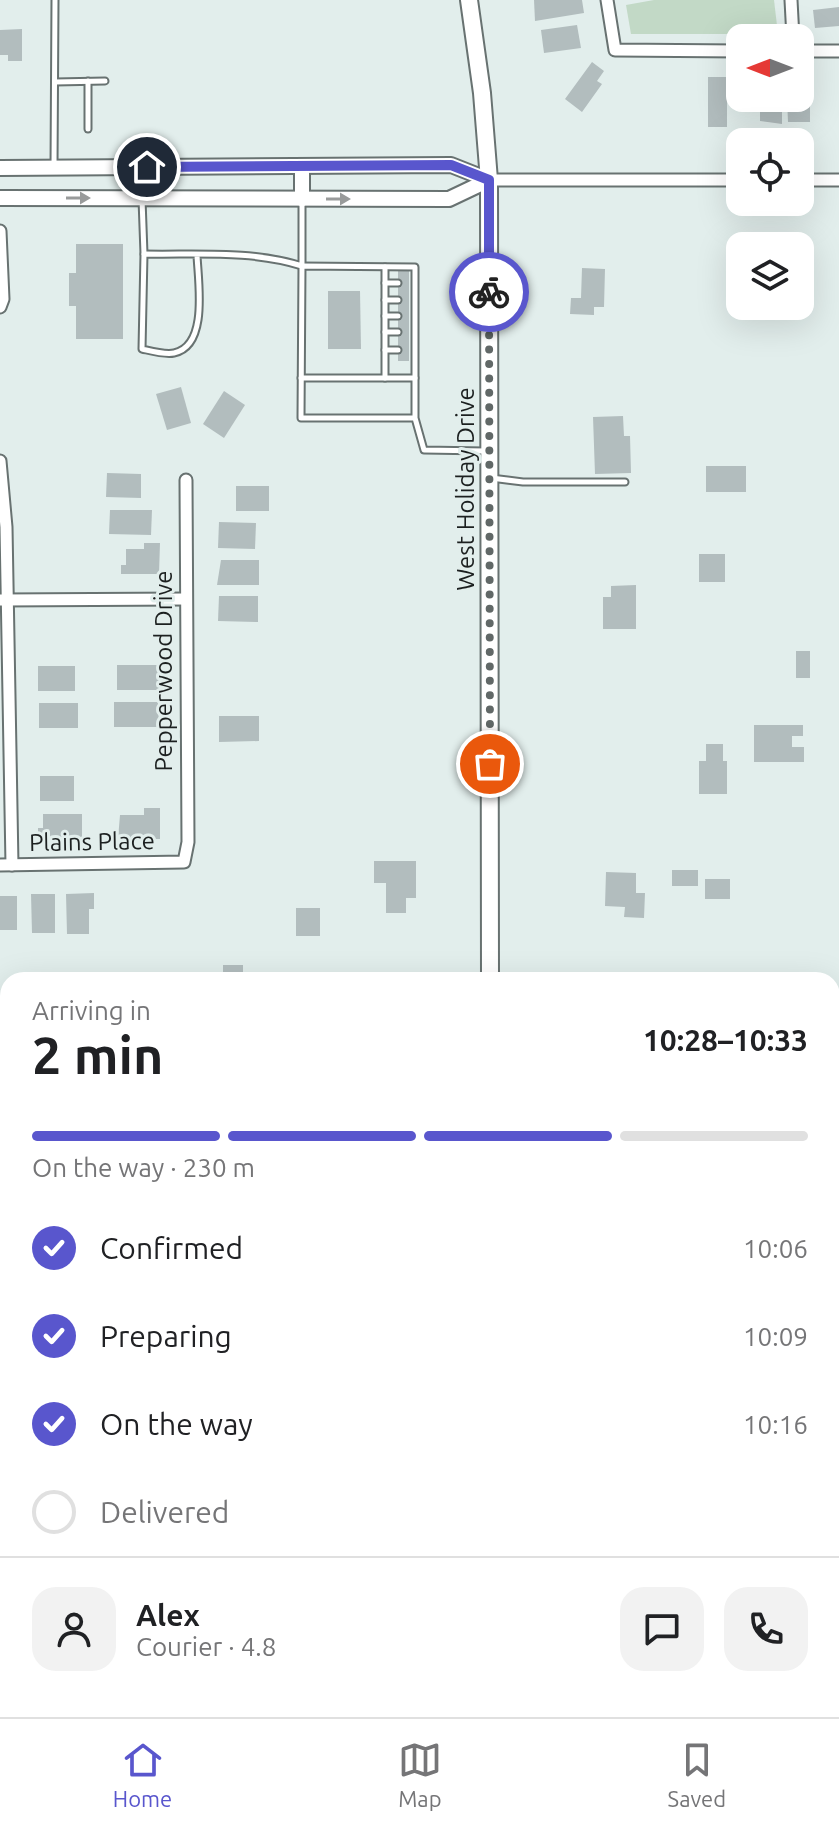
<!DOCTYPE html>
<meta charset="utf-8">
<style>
body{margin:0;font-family:Ubuntu,sans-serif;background:#f2f2f2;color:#202124;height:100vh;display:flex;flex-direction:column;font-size:30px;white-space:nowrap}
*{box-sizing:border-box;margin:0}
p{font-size:26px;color:#757577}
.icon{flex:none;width:44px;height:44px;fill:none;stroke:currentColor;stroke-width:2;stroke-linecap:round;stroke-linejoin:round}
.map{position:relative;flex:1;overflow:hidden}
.details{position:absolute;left:0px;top:972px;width:840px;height:746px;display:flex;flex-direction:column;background:#fff;border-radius:24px 24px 0 0;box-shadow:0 8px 32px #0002}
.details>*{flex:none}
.needle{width:52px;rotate:270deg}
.fabs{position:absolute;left:726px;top:24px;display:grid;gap:16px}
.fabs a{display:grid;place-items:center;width:88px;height:88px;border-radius:16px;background:#fff;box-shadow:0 8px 32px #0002;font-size:40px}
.pin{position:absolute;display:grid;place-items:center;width:68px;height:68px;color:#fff;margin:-34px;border:4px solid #fff;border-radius:50%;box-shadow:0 2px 8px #0007}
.courier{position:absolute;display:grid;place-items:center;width:80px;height:80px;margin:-40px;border:6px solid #5956cd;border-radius:50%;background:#fff;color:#222;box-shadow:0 2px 10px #0007}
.head em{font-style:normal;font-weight:700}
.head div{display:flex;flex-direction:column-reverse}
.head{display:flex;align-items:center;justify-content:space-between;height:136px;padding:0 32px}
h1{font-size:52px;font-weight:700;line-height:60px}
.bar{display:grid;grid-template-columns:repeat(4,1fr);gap:12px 8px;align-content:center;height:96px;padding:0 32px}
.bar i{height:10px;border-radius:6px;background:#e0e0e0}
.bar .active{background:#5956cd}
.bar p{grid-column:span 4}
.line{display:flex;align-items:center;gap:20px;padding:0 32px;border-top:2px solid #e0e0e0}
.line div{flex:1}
.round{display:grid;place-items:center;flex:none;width:84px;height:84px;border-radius:24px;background:#f2f2f2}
ol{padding:0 32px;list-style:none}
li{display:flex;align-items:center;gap:24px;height:88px}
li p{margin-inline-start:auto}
li .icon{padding:8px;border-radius:50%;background:#5956cd;color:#fff;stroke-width:4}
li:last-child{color:#757577}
li i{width:44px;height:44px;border:4px solid #e0e0e0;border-radius:50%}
.tab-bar{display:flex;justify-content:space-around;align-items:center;height:112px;border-top:2px solid #e0e0e0;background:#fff;font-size:22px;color:#757577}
.tab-bar a{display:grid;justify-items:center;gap:4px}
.tab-bar .active{color:#5956cd}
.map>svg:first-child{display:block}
.green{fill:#c2d9c6}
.building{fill:#b2bdbe}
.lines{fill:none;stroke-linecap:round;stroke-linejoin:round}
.service-casing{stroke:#687271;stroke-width:9}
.minor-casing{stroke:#687271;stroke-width:15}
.tertiary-casing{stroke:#687271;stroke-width:18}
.primary-casing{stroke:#687271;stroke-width:20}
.service{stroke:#fff;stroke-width:5}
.minor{stroke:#fff;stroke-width:11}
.tertiary{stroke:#fff;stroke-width:14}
.primary{stroke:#fff;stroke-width:16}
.oneway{fill:#999b9b}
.done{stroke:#616867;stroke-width:8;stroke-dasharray:0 14.4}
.route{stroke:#5956cd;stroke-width:10}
.labels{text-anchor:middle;stroke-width:6;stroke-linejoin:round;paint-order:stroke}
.street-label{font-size:24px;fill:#1c2020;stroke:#e2eeec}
</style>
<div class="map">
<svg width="839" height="1717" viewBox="0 0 839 1717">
<rect width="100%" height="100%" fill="#e2eeec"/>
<path class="green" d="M654,0H774L778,34H631L626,5Z"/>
<g class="building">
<path d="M534,0H582L584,13L535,21Z"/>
<path d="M839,7V26L815,28L813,10Z"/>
<path d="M577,25L581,48L544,53L541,30Z"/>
<path d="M22,29V61H8V55H0V30Z"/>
<path d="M592,62L604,71L597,81L602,84L582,112L565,99Z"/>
<rect x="708" y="77" width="19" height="50"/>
<path d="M800,77H810V122H788L787,98H800Z"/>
<path d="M760,98H782V124L760,121Z"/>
<path d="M76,244H123V339H76V306H69V273H76Z"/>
<path d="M582,268L605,269L604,307H594V315L570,314L571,298H581Z"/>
<rect x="398" y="269" width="11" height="92"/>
<path d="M328,291H360L361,349H328Z"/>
<path d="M181,387L191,423L167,430L156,394Z"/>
<path d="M224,391L245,405L224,438L203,424Z"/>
<path d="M623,416L624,436H630L631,473L595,474L593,417Z"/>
<rect x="706" y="466" width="40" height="26"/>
<path d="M107,473L141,474V498L106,497Z"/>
<rect x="236" y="486" width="33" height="25"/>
<path d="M110,510H152L151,535L109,534Z"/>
<path d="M219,522L256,523L255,549L218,548Z"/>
<path d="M144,543H160L159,574H121V565H126V549H144Z"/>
<rect x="699" y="554" width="26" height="28"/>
<path d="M221,560H259V585H217Z"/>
<path d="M636,585V629H603V597H611V586Z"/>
<path d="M219,596H258V622L218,621Z"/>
<rect x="796" y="651" width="14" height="27"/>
<rect x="117" y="665" width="43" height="25"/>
<rect x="38" y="666" width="37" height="25"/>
<path d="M114,702H158L159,727H114Z"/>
<rect x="39" y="703" width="39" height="25"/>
<path d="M219,716H259V741L219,742Z"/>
<path d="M754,725H803V736H792V747H804V762H754Z"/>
<path d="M706,744H723V761H727V794H699V761H706Z"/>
<rect x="40" y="776" width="34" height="25"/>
<path d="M144,808H160V839H118L120,815H144Z"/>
<path d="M43,814H82V837L38,838V828H43Z"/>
<path d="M374,861H416V898H406V913H386V883H374Z"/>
<rect x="672" y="870" width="26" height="16"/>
<path d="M606,872L636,873V893H645L644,918L624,917L625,907L605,906Z"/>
<rect x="705" y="879" width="25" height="20"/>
<path d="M94,893V909H89V934H67L66,894Z"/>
<path d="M31,894H55V933H32Z"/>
<rect x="0" y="896" width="17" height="34"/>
<rect x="296" y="908" width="24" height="28"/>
<rect x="223" y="965" width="20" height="15"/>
<rect x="301" y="972" width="25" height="8"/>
</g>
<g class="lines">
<g class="service-casing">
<g id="service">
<path d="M88,81V129"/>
<path d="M55,82L105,81"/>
<path d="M54,166L55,0"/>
<path d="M142,199L144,254"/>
<path d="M197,255C198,281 209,346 174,353C165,355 151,351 142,349L144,254C196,255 252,250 302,266V200"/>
<path d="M385,283H398"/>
<path d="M385,300H398"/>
<path d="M385,316H398"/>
<path d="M385,332H398"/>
<path d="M385,350H398"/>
<path d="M301,378H415"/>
<path d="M385,378V267"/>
<path d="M415,418H301L302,266L415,267V418L424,450L485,451"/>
<path d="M491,478L523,482H625"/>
</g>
</g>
<g class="minor-casing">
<g id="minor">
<path d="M607,0L615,50L740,51"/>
<path d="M791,0L793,38"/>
<path d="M800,51H839"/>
<path d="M489,180H740"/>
<path d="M800,180H839"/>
<path d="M0,231L3,299L0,307"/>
<path d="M0,461L6,527L12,865"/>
<path d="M1,600L186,599"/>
<path d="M0,865L184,862L188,842L186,480"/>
</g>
</g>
<g class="tertiary-casing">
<g id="tertiary">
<path d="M302,166V199"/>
<path d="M0,168L451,165L489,180"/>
<path d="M0,198L449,199L489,180"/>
</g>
</g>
<g class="primary-casing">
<g id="primary">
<path d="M469,0L482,93L489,180L490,980"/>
<path d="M490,1717V1710"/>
</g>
</g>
<use href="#service" class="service"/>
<use href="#minor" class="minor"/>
<use href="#tertiary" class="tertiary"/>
<use href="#primary" class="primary"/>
</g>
<defs><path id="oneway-solid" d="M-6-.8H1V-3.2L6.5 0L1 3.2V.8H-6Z" transform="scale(2)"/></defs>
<g class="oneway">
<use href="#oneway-solid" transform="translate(78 198)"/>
<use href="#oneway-solid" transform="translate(338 199)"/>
</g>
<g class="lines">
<path class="done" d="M489,292L490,764"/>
<path class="route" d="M147,167L451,165L489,180V292"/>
</g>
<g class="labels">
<g class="street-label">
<text transform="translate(466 489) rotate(-90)" y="8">West Holiday Drive</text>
<text transform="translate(164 671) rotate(-90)" y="8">Pepperwood Drive</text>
<text transform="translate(92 842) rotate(-1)" y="8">Plains Place</text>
</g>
</g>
</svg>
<div class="fabs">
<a><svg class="needle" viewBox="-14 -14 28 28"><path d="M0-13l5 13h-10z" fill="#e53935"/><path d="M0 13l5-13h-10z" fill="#757577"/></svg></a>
<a><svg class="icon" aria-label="locate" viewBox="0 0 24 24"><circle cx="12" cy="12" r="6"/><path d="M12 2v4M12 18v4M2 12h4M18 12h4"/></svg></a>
<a><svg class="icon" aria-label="layers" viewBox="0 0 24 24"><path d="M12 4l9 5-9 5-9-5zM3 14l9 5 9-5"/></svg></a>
</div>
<div class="pin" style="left:490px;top:764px;background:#ea580c"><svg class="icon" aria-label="bag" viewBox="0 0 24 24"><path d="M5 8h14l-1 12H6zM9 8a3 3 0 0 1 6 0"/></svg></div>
<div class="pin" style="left:147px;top:167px;background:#1f2937"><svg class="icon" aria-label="home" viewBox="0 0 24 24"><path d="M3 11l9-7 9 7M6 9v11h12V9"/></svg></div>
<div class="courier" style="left:489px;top:292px"><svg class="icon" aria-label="bike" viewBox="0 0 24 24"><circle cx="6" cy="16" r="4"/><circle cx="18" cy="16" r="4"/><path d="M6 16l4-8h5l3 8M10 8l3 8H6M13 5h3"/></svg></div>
<section class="details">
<div class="head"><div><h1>2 min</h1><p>Arriving in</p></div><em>10:28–10:33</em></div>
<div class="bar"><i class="active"></i><i class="active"></i><i class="active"></i><i></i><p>On the way · 230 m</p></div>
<ol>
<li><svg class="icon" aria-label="check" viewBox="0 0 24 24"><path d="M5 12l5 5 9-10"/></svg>Confirmed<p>10:06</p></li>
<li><svg class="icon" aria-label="check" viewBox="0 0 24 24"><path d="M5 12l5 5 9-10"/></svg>Preparing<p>10:09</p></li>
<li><svg class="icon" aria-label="check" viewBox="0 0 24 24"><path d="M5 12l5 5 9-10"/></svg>On the way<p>10:16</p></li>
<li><i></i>Delivered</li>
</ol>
<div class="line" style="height:144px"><a class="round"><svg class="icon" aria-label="person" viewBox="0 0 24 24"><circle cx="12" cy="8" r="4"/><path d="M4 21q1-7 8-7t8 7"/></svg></a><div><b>Alex</b><p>Courier · 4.8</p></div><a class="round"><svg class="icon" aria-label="chat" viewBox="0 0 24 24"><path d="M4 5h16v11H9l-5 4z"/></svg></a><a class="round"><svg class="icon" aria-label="phone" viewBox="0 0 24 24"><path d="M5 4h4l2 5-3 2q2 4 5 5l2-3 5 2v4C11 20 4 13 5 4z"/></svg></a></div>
</section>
</div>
<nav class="tab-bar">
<a class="active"><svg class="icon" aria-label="home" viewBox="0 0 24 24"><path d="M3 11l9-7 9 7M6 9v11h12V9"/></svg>Home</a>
<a><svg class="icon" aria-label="map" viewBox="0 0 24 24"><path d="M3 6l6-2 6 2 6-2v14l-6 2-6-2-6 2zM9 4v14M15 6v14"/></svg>Map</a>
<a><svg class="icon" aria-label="saved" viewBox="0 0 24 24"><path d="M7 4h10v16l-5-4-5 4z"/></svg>Saved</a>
</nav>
